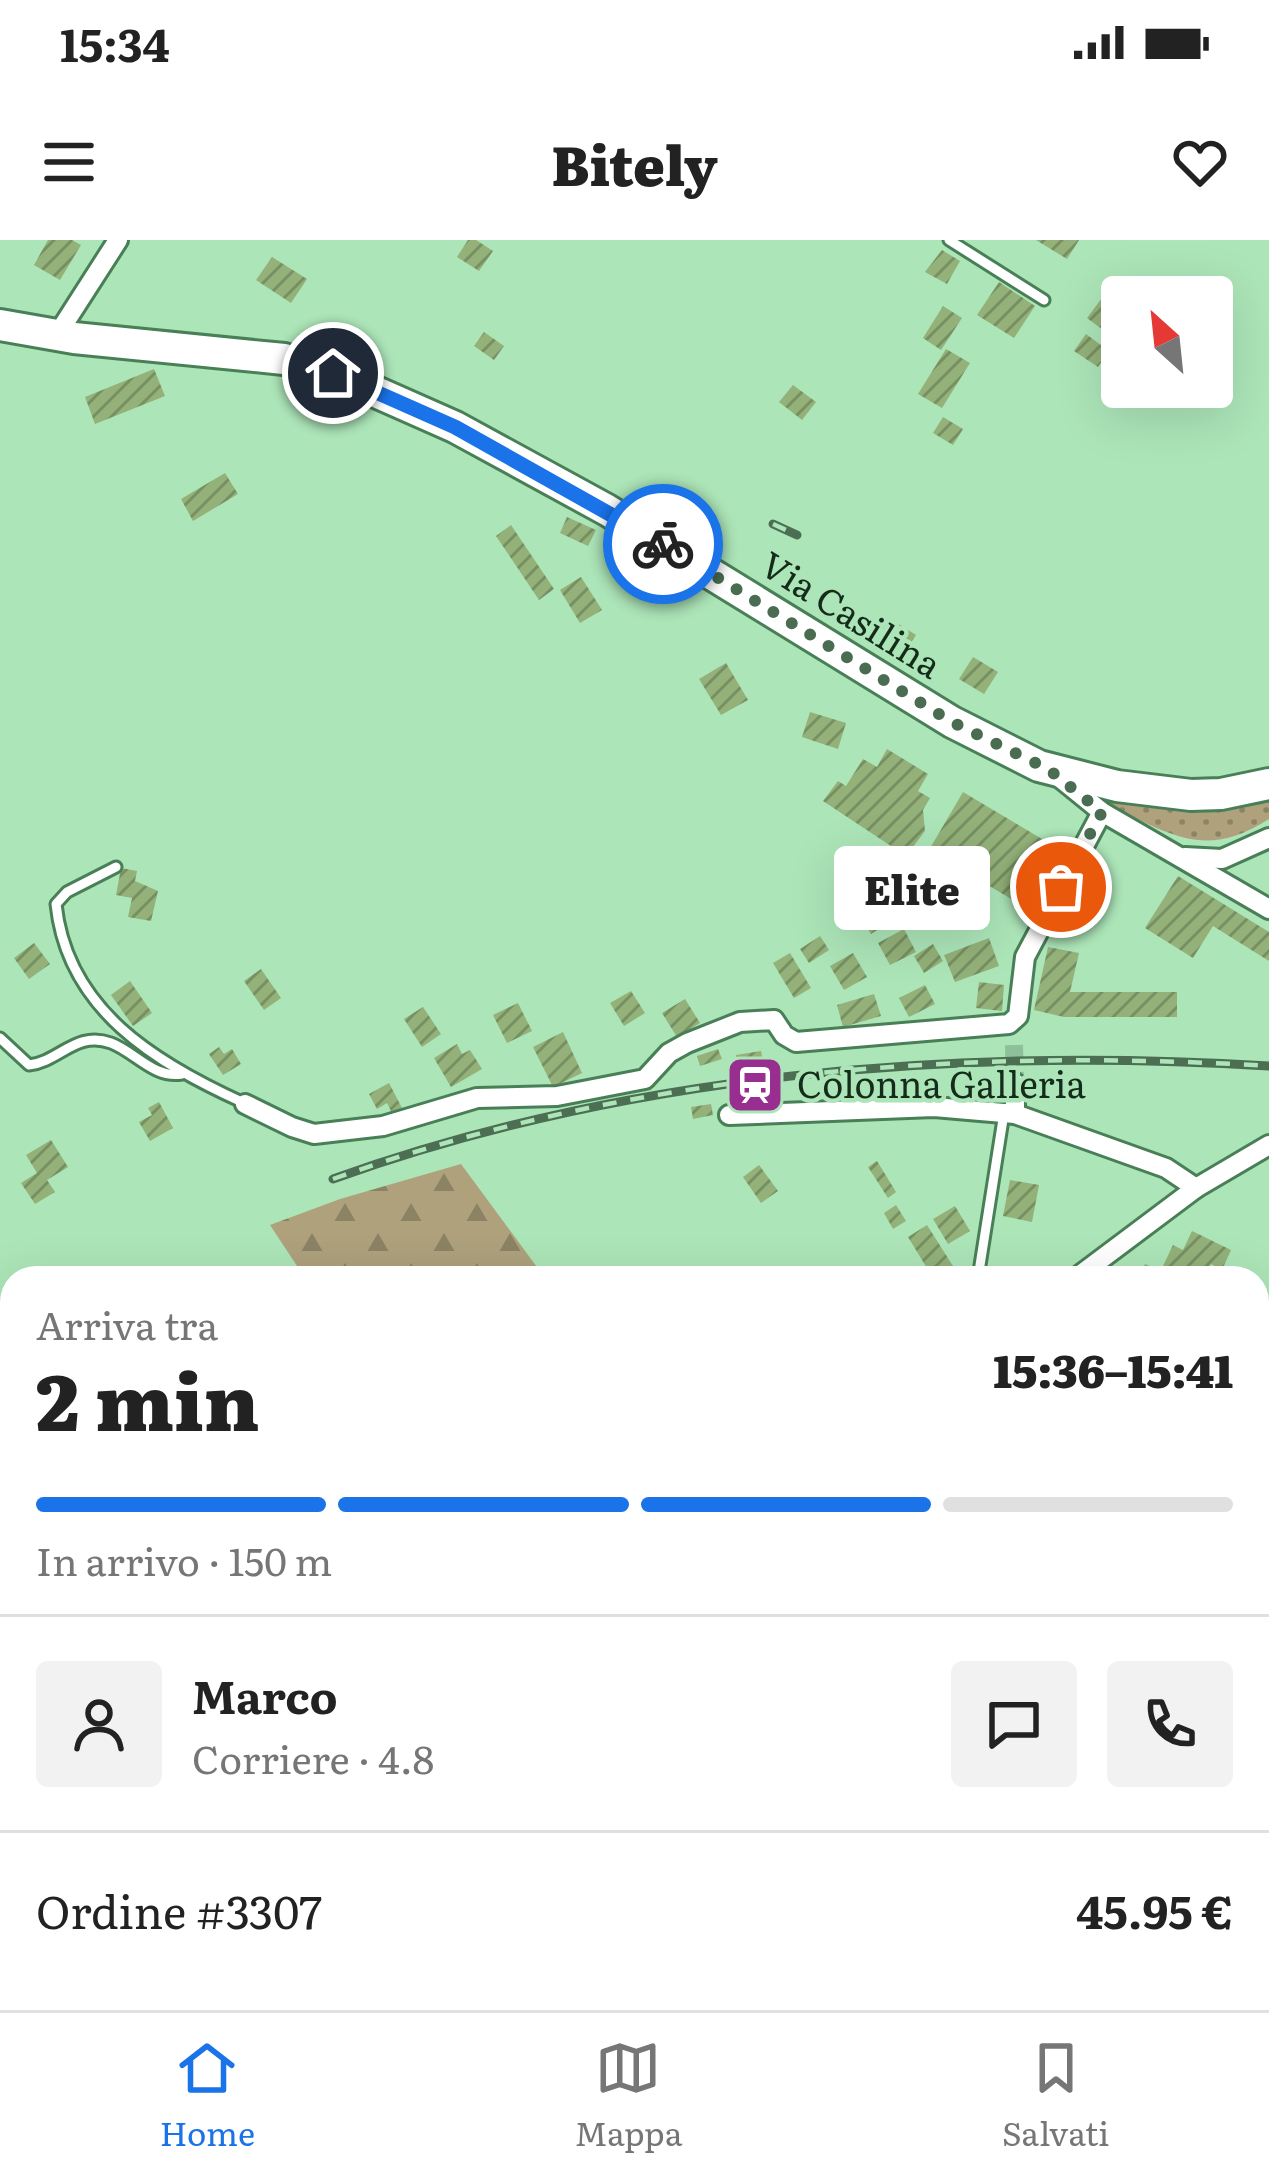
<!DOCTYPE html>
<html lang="it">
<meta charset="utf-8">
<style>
body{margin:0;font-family:Literata,serif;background:#f2f2f2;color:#222;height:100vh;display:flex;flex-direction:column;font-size:45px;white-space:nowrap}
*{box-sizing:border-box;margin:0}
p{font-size:39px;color:#767676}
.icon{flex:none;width:66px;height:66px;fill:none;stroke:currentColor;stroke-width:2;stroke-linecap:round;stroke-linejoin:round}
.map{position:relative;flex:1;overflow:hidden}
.sheet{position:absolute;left:0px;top:1026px;width:1269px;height:744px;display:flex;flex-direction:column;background:#fff;border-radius:36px 36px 0 0;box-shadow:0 12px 48px #0002}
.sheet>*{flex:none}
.needle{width:78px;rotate:333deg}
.buttons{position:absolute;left:1101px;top:36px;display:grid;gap:24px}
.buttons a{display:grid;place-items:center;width:132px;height:132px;border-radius:12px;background:#fff;box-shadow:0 12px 48px #0002;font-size:60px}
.pin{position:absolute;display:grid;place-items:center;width:102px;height:102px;color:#fff;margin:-51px;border:6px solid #fff;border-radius:50%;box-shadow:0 3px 12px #0007}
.courier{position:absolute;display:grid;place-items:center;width:120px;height:120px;margin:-60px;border:9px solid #1a73e8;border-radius:50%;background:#fff;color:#222;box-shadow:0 3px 15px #0007}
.bubble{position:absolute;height:84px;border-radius:12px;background:#fff;box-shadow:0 12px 48px #0002;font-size:39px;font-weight:800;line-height:84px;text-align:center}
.headline em{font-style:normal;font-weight:800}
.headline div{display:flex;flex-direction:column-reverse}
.headline{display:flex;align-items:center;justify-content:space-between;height:204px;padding:0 36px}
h1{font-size:78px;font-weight:800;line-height:90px}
.bar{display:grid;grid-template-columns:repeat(4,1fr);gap:18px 12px;align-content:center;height:144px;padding:0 36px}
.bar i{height:15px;border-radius:9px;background:#e0e0e0}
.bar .active{background:#1a73e8}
.bar p{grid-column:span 4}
.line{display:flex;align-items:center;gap:30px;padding:0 36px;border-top:3px solid #e0e0e0}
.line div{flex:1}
.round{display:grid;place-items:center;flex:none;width:126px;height:126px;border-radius:12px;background:#f2f2f2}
.status{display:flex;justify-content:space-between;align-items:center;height:84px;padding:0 60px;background:#fff;direction:ltr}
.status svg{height:33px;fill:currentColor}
header{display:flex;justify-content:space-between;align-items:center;height:156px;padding:0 36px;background:#fff;font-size:54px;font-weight:800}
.tabs{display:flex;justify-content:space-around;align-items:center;height:168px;border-top:3px solid #e0e0e0;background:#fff;font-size:33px;color:#767676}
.tabs a{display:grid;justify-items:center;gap:6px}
.tabs .active{color:#1a73e8}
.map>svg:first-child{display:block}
.grass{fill:url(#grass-dots)}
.forest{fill:url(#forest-firs)}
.building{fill:url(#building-hatch)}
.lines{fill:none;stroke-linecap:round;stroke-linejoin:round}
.street-tunnel{stroke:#8ec099;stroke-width:18;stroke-dasharray:18 9;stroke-linecap:butt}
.lane-casing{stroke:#497f57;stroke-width:15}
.street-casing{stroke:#497f57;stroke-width:24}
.primary-casing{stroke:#497f57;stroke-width:36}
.lane{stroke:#fff;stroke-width:9}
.street{stroke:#fff;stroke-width:18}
.primary{stroke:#fff;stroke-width:30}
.rail-casing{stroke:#4c6f54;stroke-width:9}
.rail{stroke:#ace5b8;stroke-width:4.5;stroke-dasharray:14;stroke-linecap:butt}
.done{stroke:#4a6d52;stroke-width:12;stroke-dasharray:0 21.6}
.route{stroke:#1a73e8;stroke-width:15}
.labels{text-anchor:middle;stroke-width:9;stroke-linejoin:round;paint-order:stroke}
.street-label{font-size:36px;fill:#152c1b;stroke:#ace5b8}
.poi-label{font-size:36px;fill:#152c1b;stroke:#ace5b8;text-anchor:start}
</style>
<div class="status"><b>15:34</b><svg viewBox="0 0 49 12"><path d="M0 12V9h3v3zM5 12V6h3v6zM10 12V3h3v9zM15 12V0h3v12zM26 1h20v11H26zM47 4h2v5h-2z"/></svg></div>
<header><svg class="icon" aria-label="menu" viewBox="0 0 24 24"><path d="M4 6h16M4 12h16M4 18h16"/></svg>Bitely<svg class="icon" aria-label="heart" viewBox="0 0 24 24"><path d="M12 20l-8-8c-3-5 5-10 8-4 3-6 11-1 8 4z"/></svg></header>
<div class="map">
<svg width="1269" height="1770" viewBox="0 0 1269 1770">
<defs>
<pattern id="grass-dots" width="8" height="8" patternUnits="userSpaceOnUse" patternTransform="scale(3)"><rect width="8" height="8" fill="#aea17c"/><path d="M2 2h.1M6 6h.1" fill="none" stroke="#8c8365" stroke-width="1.8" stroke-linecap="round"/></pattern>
<pattern id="forest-firs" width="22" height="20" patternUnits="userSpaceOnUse" patternTransform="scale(3)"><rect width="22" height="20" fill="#aea17c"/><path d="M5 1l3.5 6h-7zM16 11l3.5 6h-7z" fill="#8c8365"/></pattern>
<pattern id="building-hatch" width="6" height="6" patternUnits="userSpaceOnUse" patternTransform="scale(3)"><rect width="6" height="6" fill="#93b179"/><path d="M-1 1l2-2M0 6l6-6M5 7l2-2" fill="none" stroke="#779062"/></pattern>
</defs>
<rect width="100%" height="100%" fill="#ace5b8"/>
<g class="grass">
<path d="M1109,556L1269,557V579C1207,619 1173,596 1113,567L1106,561Z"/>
<path d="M1257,1733L1269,1735V1770H958L957,1758H1257Z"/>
<path d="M591,1758H752L765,1770H609Z"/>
</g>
<g class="forest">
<path d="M461,924L545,1038H305L270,985L340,959Z"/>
<path d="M0,1591L12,1601V1758H191L205,1770H11L0,1759Z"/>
</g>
<g class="building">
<path d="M48,0H72L81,5L60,40L34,25Z"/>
<path d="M468,0H476L493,11L479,31L457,17Z"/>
<path d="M1036,0H1079L1067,19Z"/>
<path d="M942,10L960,21L947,44L925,32Z"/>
<path d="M272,17L307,39L291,63L256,40Z"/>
<path d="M999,42L1035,66L1014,98L977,75Z"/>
<path d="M1105,54L1122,67V104L1087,78Z"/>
<path d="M943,66L962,78L941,110L923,98Z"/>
<path d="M484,92L504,106L494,120L474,106Z"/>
<path d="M1086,94L1109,111L1098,127L1074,111Z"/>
<path d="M946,109L970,123L942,168L918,154Z"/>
<path d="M154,129L165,156L95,184L85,157Z"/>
<path d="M793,145L816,162L802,180L779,162Z"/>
<path d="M943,177L963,189L953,205L933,193Z"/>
<path d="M225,233L238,254L193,281L181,259Z"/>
<path d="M567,277L596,290L588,306L560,293Z"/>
<path d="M511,285L554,349L539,360L496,296Z"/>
<path d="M581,337L602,370L580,383L560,350Z"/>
<path d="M889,378L916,395L904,413L878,397Z"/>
<path d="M973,417L998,432L984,454L959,439Z"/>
<path d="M726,423L748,460L721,475L699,439Z"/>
<path d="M810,472L846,483L838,509L802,497Z"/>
<path d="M887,509L928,534L918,551L930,558L923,570L925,591L906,616L823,561L838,541L846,546L863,519L877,527Z"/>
<path d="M963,552L1072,617L1038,675L929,610Z"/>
<path d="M121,628L137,631L135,641L158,651L151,681L128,677L132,658L116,655Z"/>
<path d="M1178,636L1269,692V721L1213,686L1193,718L1145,688Z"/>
<path d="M886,655L900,675L871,694L858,674Z"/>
<path d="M904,689L916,712L890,725L878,703Z"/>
<path d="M820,696L829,710L809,723L800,709Z"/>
<path d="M989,698L999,726L955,742L944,715Z"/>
<path d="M34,703L50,724L29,739L14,718Z"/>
<path d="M933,704L943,721L924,733L914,716Z"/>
<path d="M1048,707L1079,713L1070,752H1177V777H1064L1034,770Z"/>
<path d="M790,713L811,748L794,758L773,723Z"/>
<path d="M853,713L867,737L844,750L830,726Z"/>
<path d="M261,729L281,758L264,770L244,741Z"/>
<path d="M130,741L152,773L133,786L111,755Z"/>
<path d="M979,742L1004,745L1002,771L976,768Z"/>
<path d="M925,745L935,764L909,777L899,758Z"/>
<path d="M631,751L645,773L624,786L610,763Z"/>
<path d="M874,754L881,776L843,787L837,765Z"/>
<path d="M685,759L700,783L677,797L662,773Z"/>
<path d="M518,763L532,791L507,803L493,775Z"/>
<path d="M423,767L441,794L422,807L404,779Z"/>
<path d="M563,792L582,833L553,847L533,807Z"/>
<path d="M457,804L462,814L470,810L482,829L451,847L434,818Z"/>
<path d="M219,807L224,814L232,809L241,824L223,835L209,814Z"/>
<path d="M718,809L722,819L700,826L697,816Z"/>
<path d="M761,811L764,827L739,831L736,815Z"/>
<path d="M389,843L402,868L392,873L387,863L377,869L369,854Z"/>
<path d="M159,862L173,888L150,901L139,882L152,875L148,868Z"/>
<path d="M711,864L713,875L693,879L691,867Z"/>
<path d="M51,900L68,927L47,940L55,952L35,964L21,943L37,933L26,915Z"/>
<path d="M877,921L896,952L888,958L868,927Z"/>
<path d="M759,925L778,951L761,963L743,937Z"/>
<path d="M1010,940L1039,945L1032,982L1003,976Z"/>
<path d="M896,965L906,981L893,989L884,973Z"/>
<path d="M955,966L970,991L948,1004L933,979Z"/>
<path d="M927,985L958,1034L952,1038H933L908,997Z"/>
<path d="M1192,991L1231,1010L1222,1030L1211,1024L1204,1038H1189L1163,1026L1173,1005L1183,1010Z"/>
<path d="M1145,1024L1178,1038H1140Z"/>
<path d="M1257,1325L1269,1335V1386L1257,1376Z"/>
<path d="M1257,1512L1269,1514V1547L1257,1545Z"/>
<path d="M1257,1564L1269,1566V1598L1257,1596Z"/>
<path d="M1257,1681L1269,1683V1714L1257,1712Z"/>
<path d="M279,1758H344L330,1764L327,1770H264Z"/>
<path d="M471,1758H502L520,1770H471L466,1766Z"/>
</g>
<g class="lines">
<path class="street-tunnel" d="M1014,805L1015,843"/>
<g class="lane-casing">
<g id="lane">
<path d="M949,0L1044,60"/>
<path d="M116,627L67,652L56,664C67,770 156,823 244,863"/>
<path d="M0,798L29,825C59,822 76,790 111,803C135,812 154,839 182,834"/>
<path d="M978,1038L1004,873"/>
<path d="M1257,1309L1269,1313"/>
<path d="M1257,1458L1269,1469"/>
<path d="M1257,1649L1269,1643"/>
<path d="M411,1758L418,1770"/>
<path d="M939,1758L940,1770"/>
</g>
</g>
<g class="street-casing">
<g id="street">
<path d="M57,95L118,0"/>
<path d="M1060,538L1102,572L1269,669"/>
<path d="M1185,617L1222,619L1269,598"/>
<path d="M245,864L292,887L314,894L383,886L477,858L557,856L645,839L669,813L687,803L740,782L774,780L784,795L796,802L1009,784L1018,776L1025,717L1102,572"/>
<path d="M1015,874V843"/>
<path d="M729,875L934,867L1015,874L1166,928L1196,948"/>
<path d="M1076,1038L1196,948L1269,905"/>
<path d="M567,1758L586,1770"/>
<path d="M766,1758L780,1770"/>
<path d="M249,1770L265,1758"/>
</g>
</g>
<g class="primary-casing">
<path id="primary" d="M0,85L74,98L284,119L333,133L455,187L607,270L952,482L1039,526L1117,546L1191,555L1221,554L1269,544"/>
</g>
<use href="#lane" class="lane"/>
<use href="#street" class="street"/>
<use href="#primary" class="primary"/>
<g class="rail-casing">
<g id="rail">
<path d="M773,284L797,295"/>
<path d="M333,939C629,833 957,807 1269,826"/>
</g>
</g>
<use href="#rail" class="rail"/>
</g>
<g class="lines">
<path class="done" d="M663,304L952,482L1048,529L1102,572L1061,647"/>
<path class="route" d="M333,133L455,187L663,304"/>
</g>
<defs>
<g id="station-square" transform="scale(3)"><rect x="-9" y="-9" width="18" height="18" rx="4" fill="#982e90" stroke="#ace5b8"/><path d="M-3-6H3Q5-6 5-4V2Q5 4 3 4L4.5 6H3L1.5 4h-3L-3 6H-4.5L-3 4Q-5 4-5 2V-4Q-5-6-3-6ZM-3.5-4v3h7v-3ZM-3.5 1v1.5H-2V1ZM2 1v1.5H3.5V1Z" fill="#fff"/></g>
</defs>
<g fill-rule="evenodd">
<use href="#station-square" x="755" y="845"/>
</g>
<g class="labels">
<g class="street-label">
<text transform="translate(851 375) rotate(32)" y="13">Via Casilina</text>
</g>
<g class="poi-label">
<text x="797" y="858">Colonna Galleria</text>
</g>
</g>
</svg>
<div class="buttons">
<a><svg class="needle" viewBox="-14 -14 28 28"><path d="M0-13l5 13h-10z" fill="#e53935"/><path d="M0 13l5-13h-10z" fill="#767676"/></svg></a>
</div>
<div class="pin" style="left:1061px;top:647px;background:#ea580c"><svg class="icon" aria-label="bag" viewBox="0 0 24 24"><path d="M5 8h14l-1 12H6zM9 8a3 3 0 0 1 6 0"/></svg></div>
<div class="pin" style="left:333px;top:133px;background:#1f2937"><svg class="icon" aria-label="home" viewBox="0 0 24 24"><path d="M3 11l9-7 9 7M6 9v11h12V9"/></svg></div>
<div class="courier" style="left:663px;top:304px"><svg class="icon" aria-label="bike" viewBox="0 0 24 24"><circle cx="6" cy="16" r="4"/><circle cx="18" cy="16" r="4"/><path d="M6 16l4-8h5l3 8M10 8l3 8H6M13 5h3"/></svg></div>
<div class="bubble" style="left:834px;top:606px;width:156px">Elite</div>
<section class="sheet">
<div class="headline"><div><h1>2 min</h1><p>Arriva tra</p></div><em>15:36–15:41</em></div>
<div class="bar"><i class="active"></i><i class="active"></i><i class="active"></i><i></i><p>In arrivo · 150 m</p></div>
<div class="line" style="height:216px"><a class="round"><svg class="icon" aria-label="person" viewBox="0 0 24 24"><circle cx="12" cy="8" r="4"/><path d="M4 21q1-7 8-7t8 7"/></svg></a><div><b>Marco</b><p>Corriere · 4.8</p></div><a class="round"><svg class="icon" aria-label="chat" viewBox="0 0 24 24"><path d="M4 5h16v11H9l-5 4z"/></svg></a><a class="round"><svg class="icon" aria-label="phone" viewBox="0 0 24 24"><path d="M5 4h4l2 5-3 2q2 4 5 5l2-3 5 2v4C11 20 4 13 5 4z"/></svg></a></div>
<div class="line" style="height:156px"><div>Ordine #3307</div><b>45.95 €</b></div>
</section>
</div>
<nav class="tabs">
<a class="active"><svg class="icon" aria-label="home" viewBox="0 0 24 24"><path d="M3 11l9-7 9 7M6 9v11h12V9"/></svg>Home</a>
<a><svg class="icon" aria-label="map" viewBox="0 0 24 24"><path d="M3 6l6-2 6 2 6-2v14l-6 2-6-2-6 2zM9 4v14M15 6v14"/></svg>Mappa</a>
<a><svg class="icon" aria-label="saved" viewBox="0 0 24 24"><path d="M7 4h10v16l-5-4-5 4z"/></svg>Salvati</a>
</nav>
